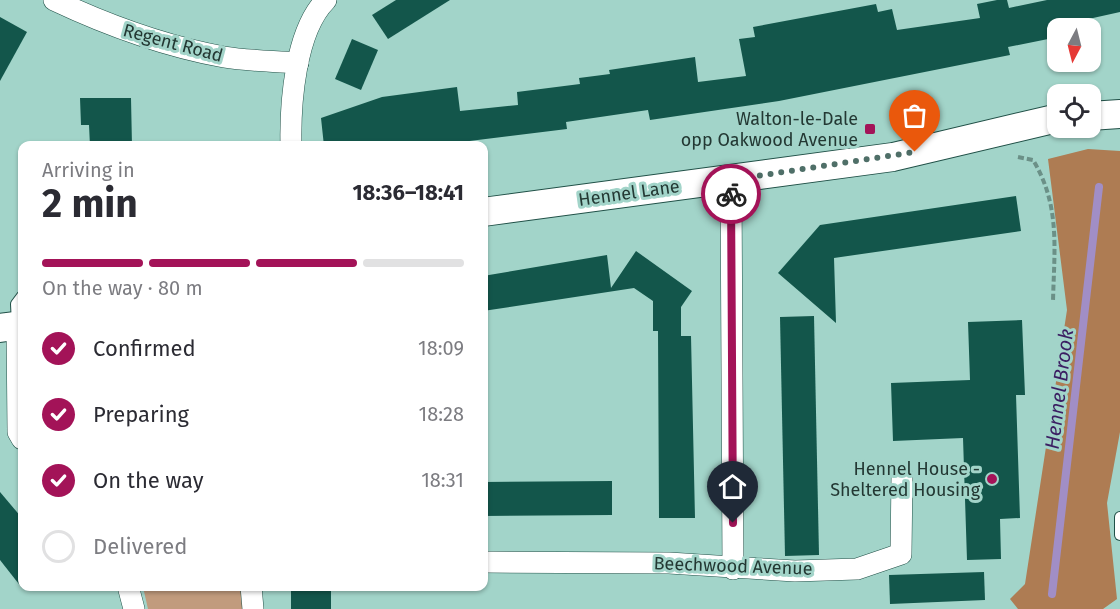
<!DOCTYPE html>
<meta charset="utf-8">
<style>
body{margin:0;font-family:"Fira Sans",sans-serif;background:#f2f2f3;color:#2b2b33;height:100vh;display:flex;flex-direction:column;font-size:22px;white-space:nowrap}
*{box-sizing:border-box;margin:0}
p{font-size:20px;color:#7c7c81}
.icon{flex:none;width:33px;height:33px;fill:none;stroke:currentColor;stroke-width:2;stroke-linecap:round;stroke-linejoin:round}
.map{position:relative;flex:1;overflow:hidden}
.drawer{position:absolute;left:18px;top:141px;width:470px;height:450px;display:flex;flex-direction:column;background:#fff;border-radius:12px;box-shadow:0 2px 4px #0004}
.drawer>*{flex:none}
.needle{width:39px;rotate:187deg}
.buttons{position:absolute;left:1047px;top:18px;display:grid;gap:12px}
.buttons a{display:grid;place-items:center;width:54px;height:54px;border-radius:12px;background:#fff;box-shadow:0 2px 4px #0004;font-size:30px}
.pin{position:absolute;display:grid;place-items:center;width:51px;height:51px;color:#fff;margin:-62px -26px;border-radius:50% 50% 50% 0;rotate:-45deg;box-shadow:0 0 6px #0007}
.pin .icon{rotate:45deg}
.courier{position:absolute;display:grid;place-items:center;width:60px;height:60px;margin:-30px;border:4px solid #a31358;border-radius:50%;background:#fff;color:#222;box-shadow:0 2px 8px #0007}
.head em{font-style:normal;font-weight:700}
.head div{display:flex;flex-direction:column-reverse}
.head{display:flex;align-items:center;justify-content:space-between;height:102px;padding:0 24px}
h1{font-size:39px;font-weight:700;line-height:45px}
.bar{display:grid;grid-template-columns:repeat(4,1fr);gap:9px 6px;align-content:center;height:72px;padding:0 24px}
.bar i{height:8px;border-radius:4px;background:#e1e1e2}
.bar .active{background:#a31358}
.bar p{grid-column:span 4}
ol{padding:0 24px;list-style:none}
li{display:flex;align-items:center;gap:18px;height:66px}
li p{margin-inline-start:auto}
li .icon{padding:6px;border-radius:50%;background:#a31358;color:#fff;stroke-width:4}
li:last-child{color:#7c7c81}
li i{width:33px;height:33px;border:3px solid #e1e1e2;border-radius:50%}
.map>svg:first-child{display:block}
.green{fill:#c19b7d}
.forest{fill:#ae7c53}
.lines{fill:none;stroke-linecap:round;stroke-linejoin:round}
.stream{stroke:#a18ec6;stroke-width:8}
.building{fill:#13564b}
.lane-casing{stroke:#205047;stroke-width:12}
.street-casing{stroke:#205047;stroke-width:22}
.secondary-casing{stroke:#205047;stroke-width:30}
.path{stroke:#6b9087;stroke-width:4;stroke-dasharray:6 3;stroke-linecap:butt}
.lane{stroke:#fff;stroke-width:10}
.street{stroke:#fff;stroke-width:21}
.secondary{stroke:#fff;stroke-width:28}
.done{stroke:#4f6f68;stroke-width:6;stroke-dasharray:0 10.8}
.route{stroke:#a31358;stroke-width:8}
.poi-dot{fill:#a31358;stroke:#a2d4c9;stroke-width:2}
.labels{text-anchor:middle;stroke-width:6;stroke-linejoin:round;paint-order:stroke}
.street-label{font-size:18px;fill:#233833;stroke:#a2d4c9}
.poi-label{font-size:18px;fill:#233833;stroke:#a2d4c9;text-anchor:end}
.water-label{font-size:20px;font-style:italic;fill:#3b1e62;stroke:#a2d4c9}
</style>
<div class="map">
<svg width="1120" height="609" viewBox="0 0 1120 609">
<rect width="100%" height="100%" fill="#a2d4c9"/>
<path class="green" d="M143,587H244L246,609H148Z"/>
<path class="forest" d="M1088,149L1120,151V432L1107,503L1117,599L1103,609H1018L1010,599L1025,584L1067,310L1048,159Z"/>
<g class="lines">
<path class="stream" d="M1052,594L1099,187"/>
</g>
<g class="building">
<path d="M396,0H450L388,39L372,15Z"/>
<path d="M997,0H1007L1009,8L1047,0H1120V12L1075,22L1077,28H1058V37L1008,47L1010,55L779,101L650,120L648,110L566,122L567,129L429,146H324L321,118L382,97L457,87L460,111L518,105L517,92L580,84L579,78L610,74L609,70L695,57L698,82L746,76L739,39L755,37L753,27L876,4L878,12L892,9L897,30L980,18L977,4Z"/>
<path d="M0,17L27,32L0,81Z"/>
<path d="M352,39L378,50L361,90L335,79Z"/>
<path d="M80,98H131L132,146H90L89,125H81Z"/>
<path d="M1016,196L1021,231L834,258L836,323L778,273L820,225Z"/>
<path d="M636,251L692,291L681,307V336H691L695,518H659L658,331H653V301L634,288L483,311V276L607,255L611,288Z"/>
<path d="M814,316L819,555L785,556L780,317Z"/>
<path d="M1022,320L1025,395H1016L1020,518L1000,519L1001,559L967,560L963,438L893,441L891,383L970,380L968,322Z"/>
<path d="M612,481V515L483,516V482Z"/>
<path d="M0,492L22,518V588L0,560Z"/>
<path d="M984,572L985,600L890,604L889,575Z"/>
<rect x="291" y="586" width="40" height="23"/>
</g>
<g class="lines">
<g class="lane-casing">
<g id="lane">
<path d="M17,324L16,304L22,296"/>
<path d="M1120,517V535"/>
</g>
</g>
<g class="street-casing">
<g id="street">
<path d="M54,0C109,26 164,46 224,57C248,61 274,61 298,63"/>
<path d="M291,146C290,104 295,31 326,0"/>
<path d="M731,180L733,569"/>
<path d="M17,326L18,432L22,439"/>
<path d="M483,562L669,563L795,571L857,569L901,554L902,475"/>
<path d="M128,586L134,609"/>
<path d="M251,586L253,609"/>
</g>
</g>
<g class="secondary-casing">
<g id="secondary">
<path d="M1090,116L1120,114"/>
<path d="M483,212L893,157L1058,118"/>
<path d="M0,328L22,325"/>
</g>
</g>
<path class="path" d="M1018,157L1033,160C1061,206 1054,251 1053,302"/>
<use href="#lane" class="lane"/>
<use href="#street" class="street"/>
<use href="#secondary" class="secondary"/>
</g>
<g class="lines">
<path class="done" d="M731,194V180L915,152"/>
<path class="route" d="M731,194L733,523"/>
</g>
<g class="poi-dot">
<rect x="864" y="123" width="12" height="12" rx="3"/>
<circle cx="992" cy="479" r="6"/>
</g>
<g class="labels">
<g class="street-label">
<text transform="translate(173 43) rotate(15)" y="6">Regent Road</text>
<text transform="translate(629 193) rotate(-8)" y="6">Hennel Lane</text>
<text transform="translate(733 566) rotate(2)" y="6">Beechwood Avenue</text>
</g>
<g class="poi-label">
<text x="858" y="125">Walton-le-Dale<tspan x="858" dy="21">opp Oakwood Avenue</tspan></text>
<text x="980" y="475">Hennel House -<tspan x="980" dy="21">Sheltered Housing</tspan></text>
</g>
<g class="water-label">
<text transform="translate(1059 389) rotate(-83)" y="7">Hennel Brook</text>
</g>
</g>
</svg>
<div class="buttons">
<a><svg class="needle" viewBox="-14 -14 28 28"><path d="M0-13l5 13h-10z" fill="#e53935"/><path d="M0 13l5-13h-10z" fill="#7c7c81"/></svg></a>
<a><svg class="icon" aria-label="locate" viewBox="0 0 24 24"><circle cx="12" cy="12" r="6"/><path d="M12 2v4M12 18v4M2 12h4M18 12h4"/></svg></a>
</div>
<div class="pin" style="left:915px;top:152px;background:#ea580c"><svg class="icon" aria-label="bag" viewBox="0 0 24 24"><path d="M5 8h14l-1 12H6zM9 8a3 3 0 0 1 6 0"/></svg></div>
<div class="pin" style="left:733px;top:523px;background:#1f2937"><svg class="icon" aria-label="home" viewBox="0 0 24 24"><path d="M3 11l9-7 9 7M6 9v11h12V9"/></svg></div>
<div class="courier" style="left:731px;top:194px"><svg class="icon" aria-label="bike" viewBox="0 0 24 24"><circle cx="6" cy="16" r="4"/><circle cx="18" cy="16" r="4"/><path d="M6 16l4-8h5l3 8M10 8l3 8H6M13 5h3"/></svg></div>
<section class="drawer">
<div class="head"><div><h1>2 min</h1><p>Arriving in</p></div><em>18:36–18:41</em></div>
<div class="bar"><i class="active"></i><i class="active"></i><i class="active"></i><i></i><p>On the way · 80 m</p></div>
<ol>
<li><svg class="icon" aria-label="check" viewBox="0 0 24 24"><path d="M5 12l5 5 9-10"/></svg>Confirmed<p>18:09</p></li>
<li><svg class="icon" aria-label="check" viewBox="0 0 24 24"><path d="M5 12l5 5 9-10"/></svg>Preparing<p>18:28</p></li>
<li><svg class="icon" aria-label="check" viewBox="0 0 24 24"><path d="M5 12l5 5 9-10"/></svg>On the way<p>18:31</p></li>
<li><i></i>Delivered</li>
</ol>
</section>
</div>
